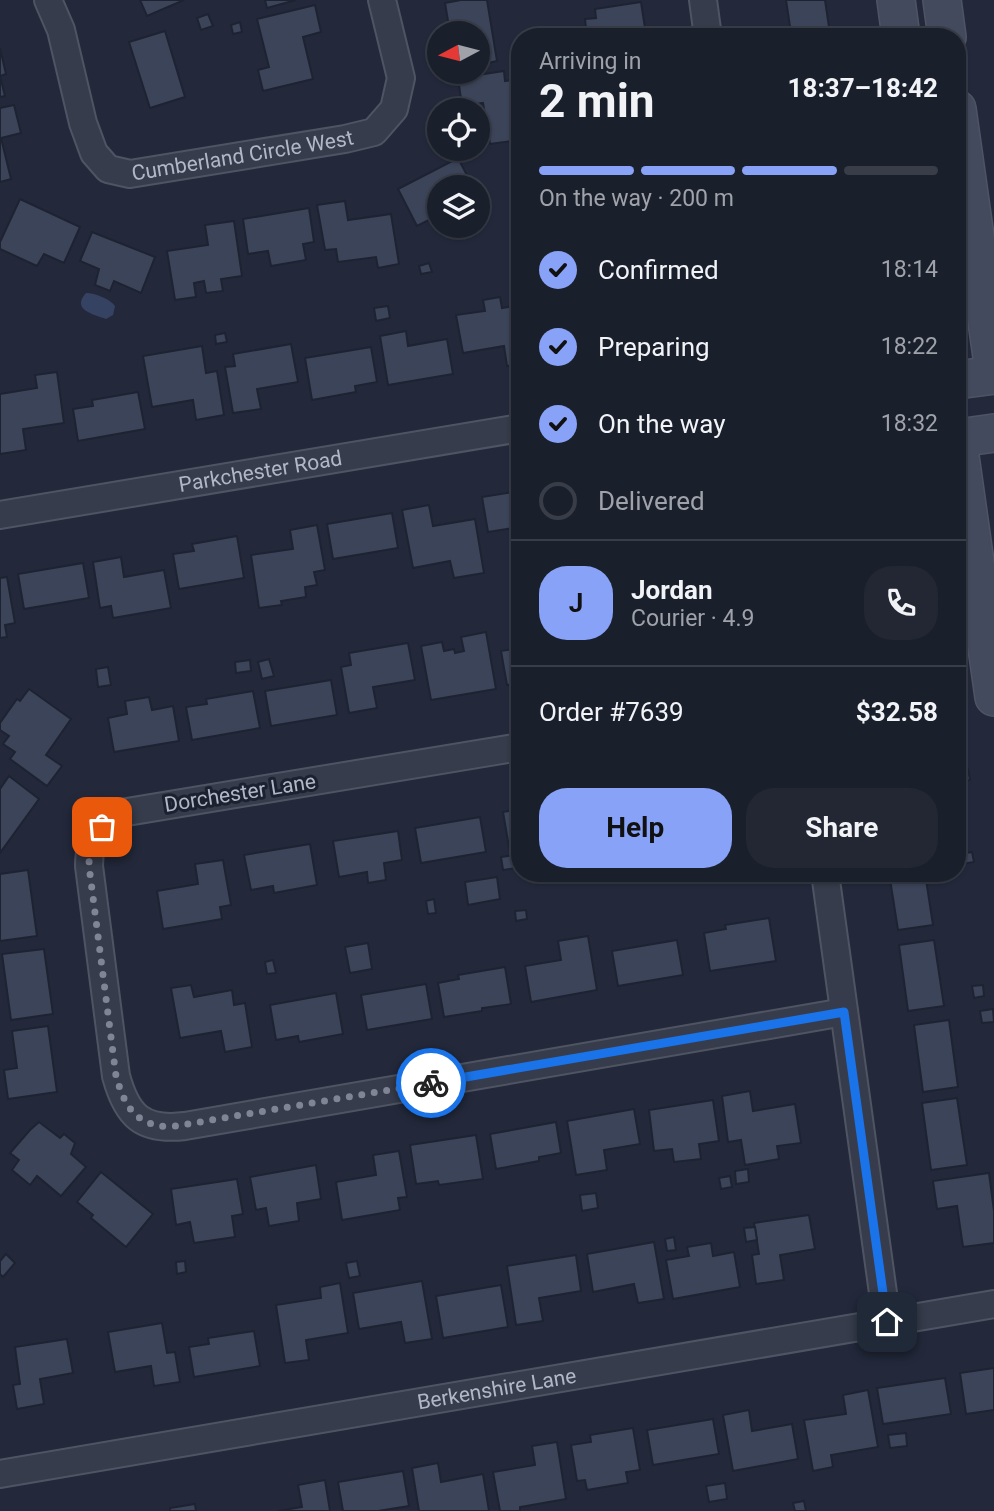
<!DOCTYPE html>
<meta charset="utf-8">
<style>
body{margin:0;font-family:Roboto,sans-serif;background:#232734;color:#f1f3f6;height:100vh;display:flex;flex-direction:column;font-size:26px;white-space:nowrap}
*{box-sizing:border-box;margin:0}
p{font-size:23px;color:#9fa2a9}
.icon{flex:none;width:38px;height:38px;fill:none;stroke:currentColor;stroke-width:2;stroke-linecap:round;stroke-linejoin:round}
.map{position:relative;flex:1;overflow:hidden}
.sheet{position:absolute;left:511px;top:28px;width:455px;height:854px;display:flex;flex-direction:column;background:#1a1f2c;border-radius:28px;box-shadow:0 2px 5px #0004,0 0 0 2px #383d48}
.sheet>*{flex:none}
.needle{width:46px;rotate:263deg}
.fabs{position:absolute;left:427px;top:21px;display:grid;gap:14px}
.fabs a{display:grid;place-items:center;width:63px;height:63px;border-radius:50%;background:#1a1f2c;box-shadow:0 2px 5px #0004,0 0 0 2px #383d48;font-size:35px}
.pin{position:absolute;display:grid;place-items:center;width:60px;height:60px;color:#fff;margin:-30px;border-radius:14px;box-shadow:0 4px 10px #0006}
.courier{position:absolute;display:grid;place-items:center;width:70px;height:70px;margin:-35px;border:5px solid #1a73e8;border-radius:50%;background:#fff;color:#222;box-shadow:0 2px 9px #0007}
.summary em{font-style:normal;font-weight:700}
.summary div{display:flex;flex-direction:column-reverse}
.summary{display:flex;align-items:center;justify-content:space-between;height:119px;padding:0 28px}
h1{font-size:46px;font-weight:700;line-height:52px}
.bar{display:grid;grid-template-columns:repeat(4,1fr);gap:10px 7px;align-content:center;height:84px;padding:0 28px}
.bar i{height:9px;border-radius:5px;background:#383d48}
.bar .current{background:#87a2f6}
.bar p{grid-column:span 4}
.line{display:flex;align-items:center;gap:18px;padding:0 28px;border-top:2px solid #383d48}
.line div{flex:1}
.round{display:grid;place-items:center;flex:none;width:74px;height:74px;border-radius:28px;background:#232734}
ol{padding:0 28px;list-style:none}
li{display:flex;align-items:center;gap:21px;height:77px}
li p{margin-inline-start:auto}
li .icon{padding:7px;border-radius:50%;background:#87a2f6;color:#111;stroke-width:4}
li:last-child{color:#9fa2a9}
li i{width:38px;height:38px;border:4px solid #383d48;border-radius:50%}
.primary-button{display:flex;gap:14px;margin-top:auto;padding:14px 28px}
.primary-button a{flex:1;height:80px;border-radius:28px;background:#87a2f6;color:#111;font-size:28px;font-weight:700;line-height:80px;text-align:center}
.primary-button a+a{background:#232734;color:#f1f3f6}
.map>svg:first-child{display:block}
.water{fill:#364262}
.building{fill:#3c4459;stroke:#1e2332;stroke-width:2}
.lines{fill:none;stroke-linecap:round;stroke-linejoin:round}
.street-casing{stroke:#4f5463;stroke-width:30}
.secondary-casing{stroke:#4f5463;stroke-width:40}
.street{stroke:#363c4b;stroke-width:26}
.secondary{stroke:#444a5e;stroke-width:37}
.done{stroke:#808596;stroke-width:7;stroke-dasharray:0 12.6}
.route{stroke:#1a73e8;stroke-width:9}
.labels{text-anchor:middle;stroke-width:6;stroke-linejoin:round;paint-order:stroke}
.street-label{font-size:21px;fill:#b2b7c7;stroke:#1c2130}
</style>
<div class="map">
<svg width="994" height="1511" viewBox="0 0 994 1511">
<rect width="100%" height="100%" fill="#23293b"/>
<path class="water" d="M86,293C95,293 110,299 115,306L113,315L106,319C93,314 71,310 86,293Z"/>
<g class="building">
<path d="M140,0H184L147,16Z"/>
<path d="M265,0H296L267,8Z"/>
<path d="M461,0H487L497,61L478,65V33H450L445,3Z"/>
<path d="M786,0H825L829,27L791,33Z"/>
<path d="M641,2L645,28L625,31L626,37H587L585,19L596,18L595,9Z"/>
<path d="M315,5L321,32L303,37L313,79L263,91L258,70L269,67L257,19Z"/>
<path d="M208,14L213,26L201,30L197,18Z"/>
<path d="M240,22L242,32L233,34L231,25Z"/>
<path d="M165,31L185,97L150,108L129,42Z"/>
<path d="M0,48L6,74L0,76L5,96L0,97Z"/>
<path d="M504,71L505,81L519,79L520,140L490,144L483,103L462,106L458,78Z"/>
<path d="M14,105L21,133L1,138L11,179L0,182V108Z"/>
<path d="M458,158L473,187H439V215L417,226L398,189Z"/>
<path d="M20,199L80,227L64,263L44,254L37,266L0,249V242Z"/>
<path d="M345,201L348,220L391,214L399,264L378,268L376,257L338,262L336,249L325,250L317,205Z"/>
<path d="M309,208L314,242L303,244L306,260L271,266L268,251L248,254L243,219Z"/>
<path d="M234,221L242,276L221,279L223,291L206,293L204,281L194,283L196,297L175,300L167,251L208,245L205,225Z"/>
<path d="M92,232L155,257L141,293L114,281L110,291L95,285L99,269L80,261Z"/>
<path d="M429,263L432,272L421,274L419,266Z"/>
<path d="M500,297L502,308L515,306L517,318H520V364L507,366L504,346L463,353L456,315L485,311L483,300Z"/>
<path d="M388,306L390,318L376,321L374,308Z"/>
<path d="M406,331L408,346L447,339L453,374L388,385L380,336Z"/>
<path d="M225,333L227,342L216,344L215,335Z"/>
<path d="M291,344L298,382L257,389L261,409L233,413L225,367L235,366L233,354Z"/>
<path d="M202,346L206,373L217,371L224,415L196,420L193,400L152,407L143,356Z"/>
<path d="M371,347L377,382L355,386L356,392L312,400L305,358Z"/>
<path d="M57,372L64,423L23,429L26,450L0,454V394L37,388L35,375Z"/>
<path d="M138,392L145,429L78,441L73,409L93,406L92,400Z"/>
<path d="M520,491V527L488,532L482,497Z"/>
<path d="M429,505L433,526L475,519L484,573L454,578L450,561L413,568L402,510Z"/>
<path d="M392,513L398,548L333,559L327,524Z"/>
<path d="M317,525L325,570L314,572L317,585L305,587L306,597L281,601L282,605L259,608L251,555L293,549L290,530Z"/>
<path d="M237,536L244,578L179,589L173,554L194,551L192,544Z"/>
<path d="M121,557L124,577L164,570L171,608L113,618L111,606L100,608L93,562Z"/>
<path d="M83,563L89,598L24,609L18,574Z"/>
<path d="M7,577L15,623L5,625L7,637L0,638V578Z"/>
<path d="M486,632L496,689L431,700L421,646L442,642L444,651L454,649L455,653L464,651L461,637Z"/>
<path d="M408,643L415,680L373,687L377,708L349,713L341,667L351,665L349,653Z"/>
<path d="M520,648V683L507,685L501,651Z"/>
<path d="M269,659L274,676L262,679L258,662Z"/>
<path d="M250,660L251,671L236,673L235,662Z"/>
<path d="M108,667L111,685L98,687L96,669Z"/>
<path d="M331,680L337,715L271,726L265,691Z"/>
<path d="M29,689L71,719L46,755L62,766L47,786L10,759L15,752L3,744L9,736L0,730V723L17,699L20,701Z"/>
<path d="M253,691L260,728L192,740L186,707L207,704L206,699Z"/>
<path d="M149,697L152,710L173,706L179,741L114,752L108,718L127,714L125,701Z"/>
<path d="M964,741L967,759L957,760V742Z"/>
<path d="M968,769L970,780L957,782V770Z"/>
<path d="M9,776L39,799L0,853V789Z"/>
<path d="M520,809V851L510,853L503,812Z"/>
<path d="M480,817L486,852L421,863L415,828Z"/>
<path d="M398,831L402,860L384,863L386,880L368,883L367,872L339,877L333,841Z"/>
<path d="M310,844L317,885L274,893L273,886L251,890L244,855Z"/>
<path d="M972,852L974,862L962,864L960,854Z"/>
<path d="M514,855L516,868L503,870L501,857Z"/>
<path d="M223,860L231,905L220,907L222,919L163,929L157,891L198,884L195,864Z"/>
<path d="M28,870L37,936L0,941V874Z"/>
<path d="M889,873H925L933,925L898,930Z"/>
<path d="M497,877L500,899L468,905L465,882Z"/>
<path d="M434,899L436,913L428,914L426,901Z"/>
<path d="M526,910L527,919L516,921L515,911Z"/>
<path d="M769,918L776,961L710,971L704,933L726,929L725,925Z"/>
<path d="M588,936L597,990L531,1002L525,966L561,960L558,941Z"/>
<path d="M677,940L683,975L618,986L612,951Z"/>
<path d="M934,940L944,1006L908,1011L899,945Z"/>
<path d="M368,943L372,969L350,973L345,947Z"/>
<path d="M44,949L53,1014L11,1020L2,954Z"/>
<path d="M273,960L276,973L267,974L265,962Z"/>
<path d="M505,967L511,1004L482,1008V1011L444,1017L438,983L459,979L458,975Z"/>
<path d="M426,984L432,1019L367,1030L361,995Z"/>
<path d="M191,985L194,997L232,990L234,1005L245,1003L252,1047L225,1052L221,1031L180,1038L171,988Z"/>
<path d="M983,985L984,996L974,998L972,986Z"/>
<path d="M336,993L343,1034L299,1042L298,1036L276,1040L270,1005Z"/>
<path d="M993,1009L994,1022L982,1023L980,1011Z"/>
<path d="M949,1020L958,1087L923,1092L914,1025Z"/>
<path d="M48,1026L57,1092L8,1099L4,1070L17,1068L12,1031Z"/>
<path d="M750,1091L753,1111L795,1104L801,1143L777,1146L779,1159L745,1165L741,1140L728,1142L722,1096Z"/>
<path d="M957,1098L967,1165L931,1170L922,1103Z"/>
<path d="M713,1100L719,1141L699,1144L701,1159L674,1162L672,1149L654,1151L649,1110Z"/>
<path d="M634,1109L640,1144L604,1150L607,1170L576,1175L567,1121Z"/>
<path d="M39,1122L60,1138L64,1134L75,1143L71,1154L86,1167L61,1196L37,1176L30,1185L12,1170L19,1160L10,1153L30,1130Z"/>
<path d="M556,1122L561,1153L539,1157V1161L496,1169L490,1134Z"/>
<path d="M476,1135L483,1179L439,1185L438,1181L416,1184L410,1145Z"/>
<path d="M399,1151L407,1197L398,1198L400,1210L342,1220L336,1182L376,1175L373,1155Z"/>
<path d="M316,1165L321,1199L297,1203L299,1221L269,1226L266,1208L256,1210L250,1177Z"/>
<path d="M748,1169L749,1182L736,1184L735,1171Z"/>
<path d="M101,1172L153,1214L126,1247L91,1218L93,1215L77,1202Z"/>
<path d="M989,1173L994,1211V1243L963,1247L957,1206L937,1209L933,1181Z"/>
<path d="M730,1176L732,1187L721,1189L719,1178Z"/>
<path d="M237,1179L243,1214L232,1216L235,1237L194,1243L190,1222L176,1225L171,1189Z"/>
<path d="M596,1193L598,1208L582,1211L580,1195Z"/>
<path d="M809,1215L815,1249L780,1255L784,1280L756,1284L752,1255L759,1254L754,1223Z"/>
<path d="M755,1227L757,1240L746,1242L744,1228Z"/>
<path d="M674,1237L676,1250L667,1251L665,1239Z"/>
<path d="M654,1242L664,1299L638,1303L634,1284L593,1292L587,1254Z"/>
<path d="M711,1243L713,1256L734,1252L740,1287L673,1299L666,1260L689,1256L687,1247Z"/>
<path d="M6,1254L15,1263L3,1277L0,1274V1261Z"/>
<path d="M576,1255L581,1291L539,1298L543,1321L516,1325L507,1266Z"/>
<path d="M185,1261L186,1272L177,1274L176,1262Z"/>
<path d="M357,1261L360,1276L349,1278L346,1263Z"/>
<path d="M422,1281L432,1339L405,1343L401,1322L359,1329L353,1293Z"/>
<path d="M340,1283L348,1333L306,1340L309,1360L285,1363L276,1305L321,1298L320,1287Z"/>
<path d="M501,1285L508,1327L443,1338L436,1296Z"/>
<path d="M162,1323L167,1353L175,1352L180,1382L154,1386L151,1366L115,1372L108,1332Z"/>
<path d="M254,1331L260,1366L194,1377L189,1347L209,1344L208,1338Z"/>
<path d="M67,1339L73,1373L40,1379L44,1404L17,1409L13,1385L20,1384L15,1347Z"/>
<path d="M994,1368V1410L966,1414L960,1373Z"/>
<path d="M945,1378L951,1414L883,1424L877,1388Z"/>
<path d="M868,1390L878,1447L831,1455L833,1467L813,1471L804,1420L846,1414L843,1395Z"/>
<path d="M749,1410L752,1431L792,1424L798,1459L733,1471L723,1415Z"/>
<path d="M713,1419L719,1454L653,1465L647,1430Z"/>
<path d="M633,1428L640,1470L626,1472L628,1483L587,1490L585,1480L577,1481L571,1445L591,1442L590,1435Z"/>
<path d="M906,1433L907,1446L890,1448L888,1435Z"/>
<path d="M557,1442L566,1499L520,1507V1511H500L493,1472L535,1465L532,1446Z"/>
<path d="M438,1463L441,1482L483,1474L489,1511H419L412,1468Z"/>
<path d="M403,1471L409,1506L378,1511H343L338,1482Z"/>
<path d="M325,1480L330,1511H278L302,1507L298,1485Z"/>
<path d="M725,1483L727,1499L709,1502L706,1486Z"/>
<path d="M804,1501L806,1511H795L793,1503Z"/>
<path d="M195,1504L196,1511H170V1508Z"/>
</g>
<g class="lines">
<g class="street-casing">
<g id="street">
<path id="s1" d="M48,0L61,30L83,123L94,153L108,169L130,174L345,139L374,132L394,109L401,78L382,0"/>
<path d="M703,0L708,37"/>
<path id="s2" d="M0,515L520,428"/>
<path d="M520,747L127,812C101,822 89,838 89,866L116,1076C127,1116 142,1131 185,1126L844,1012"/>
<path d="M825,873L887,1322"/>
<path id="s3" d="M0,1474L994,1304"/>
</g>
</g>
<g class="secondary-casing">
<g id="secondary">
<path d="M896,0L901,37"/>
<path d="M942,0L947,37"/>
<path d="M957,109L994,371"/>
<path d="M957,380L994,375"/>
<path d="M957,435L994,697"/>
<path d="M958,438L994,433"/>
</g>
</g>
<use href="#street" class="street"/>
<use href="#secondary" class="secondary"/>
</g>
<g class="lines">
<path class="done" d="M102,827C93,840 89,850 89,866L116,1076C125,1107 135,1125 170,1127L431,1083"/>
<path class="route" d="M431,1083L844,1012L887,1322"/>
</g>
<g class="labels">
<g class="street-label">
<text dy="7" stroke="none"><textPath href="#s1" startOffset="318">Cumberland Circle West</textPath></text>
<text dy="7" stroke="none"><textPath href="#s2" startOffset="264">Parkchester Road</textPath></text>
<text transform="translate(240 793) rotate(-9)" y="7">Dorchester Lane</text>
<text dy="7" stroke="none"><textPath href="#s3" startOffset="504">Berkenshire Lane</textPath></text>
</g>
</g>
</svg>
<div class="fabs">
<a><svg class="needle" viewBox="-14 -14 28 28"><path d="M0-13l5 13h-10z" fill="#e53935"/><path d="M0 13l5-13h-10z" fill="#9fa2a9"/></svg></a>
<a><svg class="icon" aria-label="locate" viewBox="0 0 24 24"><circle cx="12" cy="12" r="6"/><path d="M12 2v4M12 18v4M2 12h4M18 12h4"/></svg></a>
<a><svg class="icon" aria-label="layers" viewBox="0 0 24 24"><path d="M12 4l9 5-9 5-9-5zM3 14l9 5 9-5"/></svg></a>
</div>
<div class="pin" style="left:102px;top:827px;background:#ea580c"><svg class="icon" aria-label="bag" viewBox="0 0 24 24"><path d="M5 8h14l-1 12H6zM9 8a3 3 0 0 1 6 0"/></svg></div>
<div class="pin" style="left:887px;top:1322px;background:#1f2937"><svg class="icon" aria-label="home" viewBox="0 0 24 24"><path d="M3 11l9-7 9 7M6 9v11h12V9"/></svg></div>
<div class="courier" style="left:431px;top:1083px"><svg class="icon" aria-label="bike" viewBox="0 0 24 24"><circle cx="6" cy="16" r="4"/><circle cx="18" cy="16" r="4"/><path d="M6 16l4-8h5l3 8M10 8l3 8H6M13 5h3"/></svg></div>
<section class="sheet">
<div class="summary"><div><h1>2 min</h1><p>Arriving in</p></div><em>18:37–18:42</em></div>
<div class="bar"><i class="current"></i><i class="current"></i><i class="current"></i><i></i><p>On the way · 200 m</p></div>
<ol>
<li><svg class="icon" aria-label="check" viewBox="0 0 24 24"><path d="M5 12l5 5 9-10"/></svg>Confirmed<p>18:14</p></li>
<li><svg class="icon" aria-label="check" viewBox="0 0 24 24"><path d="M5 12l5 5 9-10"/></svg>Preparing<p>18:22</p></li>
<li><svg class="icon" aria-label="check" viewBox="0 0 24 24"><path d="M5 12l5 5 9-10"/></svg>On the way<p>18:32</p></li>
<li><i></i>Delivered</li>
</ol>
<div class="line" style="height:126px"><b class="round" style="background:#87a2f6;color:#111">J</b><div><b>Jordan</b><p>Courier · 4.9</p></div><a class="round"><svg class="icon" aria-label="phone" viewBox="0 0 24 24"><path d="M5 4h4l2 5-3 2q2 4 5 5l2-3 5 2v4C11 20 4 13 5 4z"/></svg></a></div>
<div class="line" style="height:91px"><div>Order #7639</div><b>$32.58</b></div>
<div class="primary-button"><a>Help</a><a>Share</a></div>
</section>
</div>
